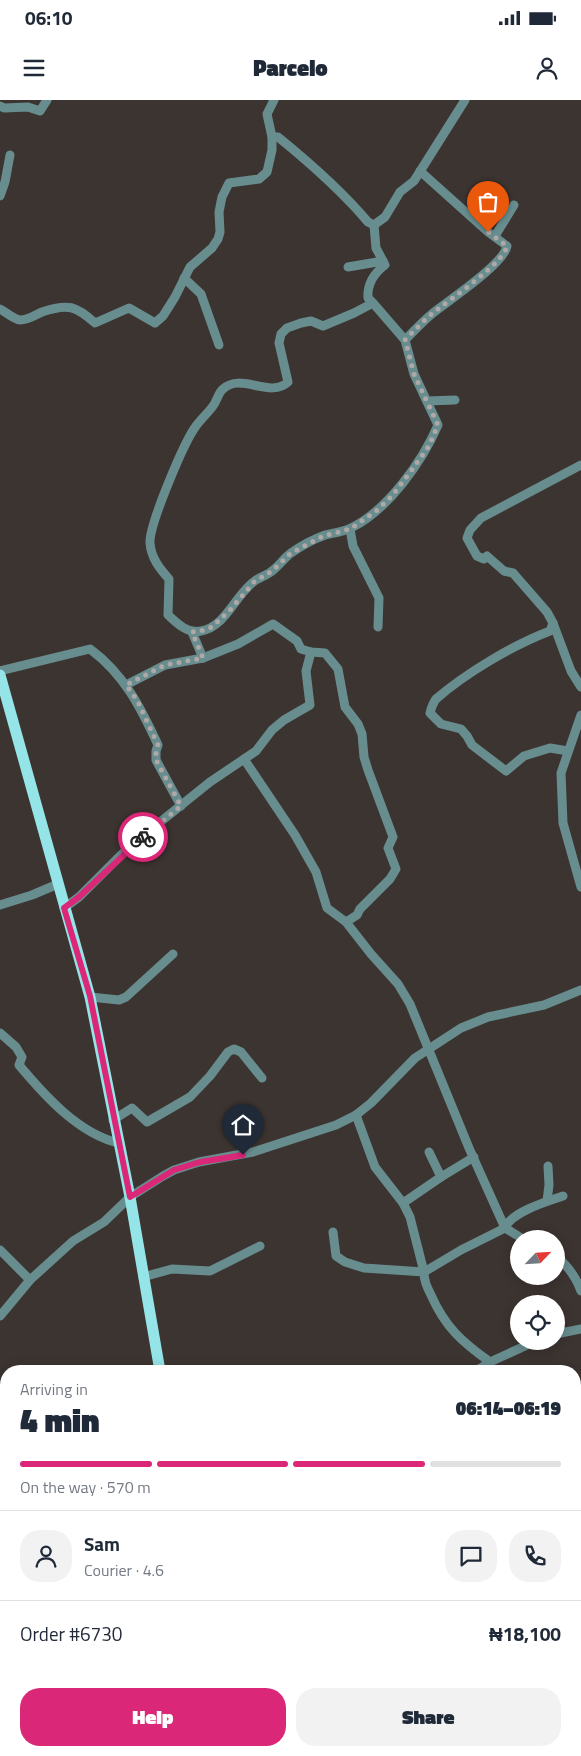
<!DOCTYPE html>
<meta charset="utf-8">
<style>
body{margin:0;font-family:"Titillium Web",sans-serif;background:#f2f2f3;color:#1f2937;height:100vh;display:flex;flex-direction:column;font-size:19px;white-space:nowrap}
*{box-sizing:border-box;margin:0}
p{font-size:16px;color:#747a83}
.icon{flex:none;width:28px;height:28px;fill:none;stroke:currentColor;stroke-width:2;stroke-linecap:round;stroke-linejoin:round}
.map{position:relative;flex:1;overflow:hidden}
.side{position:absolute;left:0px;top:1265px;width:581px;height:391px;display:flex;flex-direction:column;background:#fff;border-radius:20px 20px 0 0;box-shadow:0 2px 12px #0003}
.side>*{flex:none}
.needle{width:32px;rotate:65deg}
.tools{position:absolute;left:510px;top:1130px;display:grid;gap:10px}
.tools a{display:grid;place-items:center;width:55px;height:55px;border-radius:50%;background:#fff;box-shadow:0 2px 12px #0003;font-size:25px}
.pin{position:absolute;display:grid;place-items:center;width:42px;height:42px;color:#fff;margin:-51px -21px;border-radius:50% 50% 50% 0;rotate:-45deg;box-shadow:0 0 5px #0007}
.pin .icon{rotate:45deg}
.courier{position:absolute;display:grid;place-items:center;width:50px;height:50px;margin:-25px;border:4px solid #db2777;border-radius:50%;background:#fff;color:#222;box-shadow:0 1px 6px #0007}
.overview em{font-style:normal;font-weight:800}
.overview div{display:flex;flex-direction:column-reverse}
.overview{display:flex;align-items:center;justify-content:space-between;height:85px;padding:0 20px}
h1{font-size:32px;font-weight:800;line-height:38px}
.bar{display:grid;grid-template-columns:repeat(4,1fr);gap:8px 5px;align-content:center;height:60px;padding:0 20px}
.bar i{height:6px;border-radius:4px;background:#e0e1e3}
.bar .current{background:#db2777}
.bar p{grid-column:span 4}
.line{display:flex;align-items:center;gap:12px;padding:0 20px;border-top:1px solid #e0e1e3}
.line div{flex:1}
.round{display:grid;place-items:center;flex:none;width:52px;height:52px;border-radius:20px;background:#f2f2f3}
.button{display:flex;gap:10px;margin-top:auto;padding:10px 20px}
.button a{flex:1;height:58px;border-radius:20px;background:#db2777;color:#fff;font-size:20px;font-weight:800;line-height:58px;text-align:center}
.button a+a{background:#f2f2f3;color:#1f2937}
.status{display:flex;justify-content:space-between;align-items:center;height:35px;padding:0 25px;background:#fff;direction:ltr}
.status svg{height:14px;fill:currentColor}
header{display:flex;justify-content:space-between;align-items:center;height:65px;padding:0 20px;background:#fff;font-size:22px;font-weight:800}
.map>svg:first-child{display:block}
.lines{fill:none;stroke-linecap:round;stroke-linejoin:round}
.minor{stroke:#688d8f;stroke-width:9}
.major{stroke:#95e5e8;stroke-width:11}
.done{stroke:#afa8a6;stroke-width:5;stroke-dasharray:0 9}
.route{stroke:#db2777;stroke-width:6}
</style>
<div class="status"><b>06:10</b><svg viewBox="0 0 49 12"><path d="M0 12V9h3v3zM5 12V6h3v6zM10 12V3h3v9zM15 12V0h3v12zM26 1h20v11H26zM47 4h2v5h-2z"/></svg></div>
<header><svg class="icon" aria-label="menu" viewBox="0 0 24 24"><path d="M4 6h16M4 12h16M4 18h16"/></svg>Parcelo<svg class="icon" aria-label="person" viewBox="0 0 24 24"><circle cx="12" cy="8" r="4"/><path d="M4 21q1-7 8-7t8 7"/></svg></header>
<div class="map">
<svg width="581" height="1656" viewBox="0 0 581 1656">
<rect width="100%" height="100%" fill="#3c3430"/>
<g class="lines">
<g class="minor">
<path d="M0,6L4,8L28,7L40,11L47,0"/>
<path d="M272,37H278C310,63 341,90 368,122L374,125L385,117L400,92L414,81L465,0"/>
<path d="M0,96L5,82L10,55"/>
<path d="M374,125L376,148L383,161"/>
<path d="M495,136L514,105"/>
<path d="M348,167L383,161L385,165C373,174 367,184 368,198L373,203L405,240L414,274L438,325C422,362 388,410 351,428C343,432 333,433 325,435C314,439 301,446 291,453C284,458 279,466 272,471C267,475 261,477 256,480C235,494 227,526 201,531C187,534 177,523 168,515L169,479C160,469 151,458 150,443C149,425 184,342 196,326C201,319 208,313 213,306C217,301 218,293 223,289C241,272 270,299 288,282L279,243L281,234L287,228L301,223L311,221L323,226L354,213L373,203"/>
<path d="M184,178L201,194L219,245"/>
<path d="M0,209C6,212 13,219 20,220C29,220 35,215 42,212C68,203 76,206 95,223L129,208L155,223L163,216L175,197L190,167L212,148L218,139L220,132L219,112L222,97L229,83L259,79L267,72L272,50V37L267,14L274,0"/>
<path d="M405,240C414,231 423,221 433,213C449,200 504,164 507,146L488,132L420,71"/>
<path d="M427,301L455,300"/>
<path d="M350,429L353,446L379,498L378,527"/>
<path d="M553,523L571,571L581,587"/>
<path d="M192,532L203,558"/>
<path d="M0,571L90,549C124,574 141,608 158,645L156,651V660L181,706"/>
<path d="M126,585L165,565L203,558L238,544L273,524L297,541L301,549L311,552L325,553L338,569L345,607L358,624L362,634L364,657L368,670L393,737L388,748L396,769L390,779L360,809L357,815L346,822"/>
<path d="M581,615L561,673L563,723L581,787"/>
<path d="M568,651L550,648L524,656L506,671L472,645L467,636L461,629L441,624L430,613C431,609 433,603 436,599C466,573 513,545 550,531L553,523L547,512L513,473L504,471L487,456L484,459L477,456L467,438L470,430L481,418L581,365"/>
<path d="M244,659L295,735L316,772L327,808L346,822L371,854L398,884L410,904L469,1048L505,1128C511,1112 548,1101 563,1096"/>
<path d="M0,805L32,795L58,784"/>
<path d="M64,808L79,797L124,752L149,731L210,682L256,651L272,630L284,620L310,605L306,571L311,552"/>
<path d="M90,897L119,900L126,897L173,854"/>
<path d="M0,933L16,947L22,957L19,965C45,996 78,1033 118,1043"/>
<path d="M356,1015L375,1067L403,1103L410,1117L424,1172C424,1181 427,1187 431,1195C445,1227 462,1242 490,1262"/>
<path d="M113,1020L132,1008L147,1022L190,997L210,976L228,952L234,949L241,952L262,978"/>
<path d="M429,1052L441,1077L474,1057"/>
<path d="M547,1101L549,1085L548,1066"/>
<path d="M403,1103L441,1077"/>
<path d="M333,1132L336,1156L345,1162L364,1168L424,1172L461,1150L505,1128L523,1139"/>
<path d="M0,1150L30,1180"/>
<path d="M556,1156C568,1166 576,1177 581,1191"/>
<path d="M143,1177L172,1169L210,1171L260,1146"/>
<path d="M0,1216L30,1180L73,1141L104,1122L130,1097L163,1076L174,1070L199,1062L253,1052L336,1025L356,1015L371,1003L415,958L461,928L488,917L544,905L581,890"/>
<path d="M556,1234L581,1229"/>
<path d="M476,1271L490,1262L536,1241"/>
<path d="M575,1530L581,1526"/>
<path d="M575,1597L581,1601"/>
<path d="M0,1625L6,1623"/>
<path d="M0,1649L17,1656"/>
</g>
<g class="major">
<path d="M0,575L90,897L130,1097L160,1271"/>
<path d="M575,1415L581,1407"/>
<path d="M230,1650L231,1656"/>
<path d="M402,1656L404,1650"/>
<path d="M411,1656L414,1650"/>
</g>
</g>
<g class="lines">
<path class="done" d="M143,737L181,706L156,660V651L158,645L137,600L126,585L165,565L203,558L192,532L201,531L212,527L230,510L254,482L272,471L291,453L323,436L350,429L375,412L392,396L411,371L429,346L438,325L414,274L405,240C414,231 423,221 433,213C449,200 504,163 507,146L488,132"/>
<path class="route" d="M143,737L79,797L64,808L90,896L130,1097L174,1070L200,1062L243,1055"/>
</g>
</svg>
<div class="tools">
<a><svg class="needle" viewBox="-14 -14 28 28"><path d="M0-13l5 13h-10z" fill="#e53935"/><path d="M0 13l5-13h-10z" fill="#747a83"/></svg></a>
<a><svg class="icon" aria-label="locate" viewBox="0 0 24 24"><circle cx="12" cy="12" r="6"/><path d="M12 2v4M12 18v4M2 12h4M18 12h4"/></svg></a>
</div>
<div class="pin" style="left:488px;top:132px;background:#ea580c"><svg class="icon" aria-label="bag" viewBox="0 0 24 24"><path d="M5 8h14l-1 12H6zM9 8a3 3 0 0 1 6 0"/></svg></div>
<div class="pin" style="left:243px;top:1055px;background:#1f2937"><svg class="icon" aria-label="home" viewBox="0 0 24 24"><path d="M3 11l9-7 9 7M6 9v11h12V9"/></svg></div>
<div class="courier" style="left:143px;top:737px"><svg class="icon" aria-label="bike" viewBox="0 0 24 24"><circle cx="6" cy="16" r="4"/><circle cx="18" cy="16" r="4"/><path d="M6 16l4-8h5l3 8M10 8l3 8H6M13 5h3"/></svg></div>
<section class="side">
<div class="overview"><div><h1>4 min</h1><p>Arriving in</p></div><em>06:14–06:19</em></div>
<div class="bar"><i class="current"></i><i class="current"></i><i class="current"></i><i></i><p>On the way · 570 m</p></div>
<div class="line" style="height:90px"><a class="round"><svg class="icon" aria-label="person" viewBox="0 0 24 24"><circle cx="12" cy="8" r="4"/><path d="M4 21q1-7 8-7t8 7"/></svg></a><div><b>Sam</b><p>Courier · 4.6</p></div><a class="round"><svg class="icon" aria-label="chat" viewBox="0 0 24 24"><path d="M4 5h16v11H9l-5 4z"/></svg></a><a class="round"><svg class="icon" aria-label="phone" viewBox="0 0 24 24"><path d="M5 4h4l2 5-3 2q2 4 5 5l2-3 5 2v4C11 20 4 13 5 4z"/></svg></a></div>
<div class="line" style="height:65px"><div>Order #6730</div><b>₦18,100</b></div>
<div class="button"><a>Help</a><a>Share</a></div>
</section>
</div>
